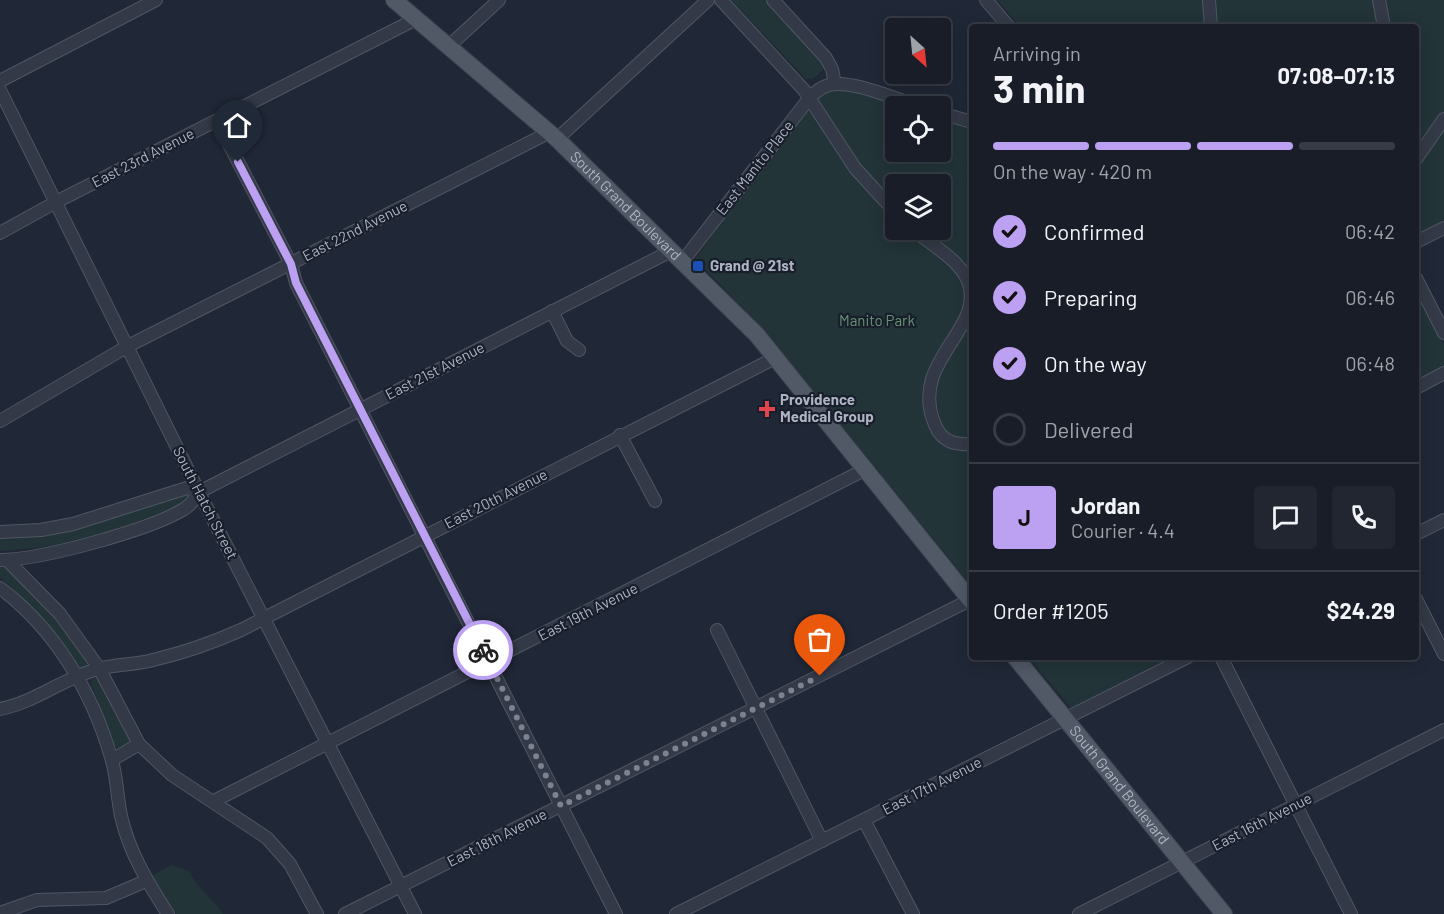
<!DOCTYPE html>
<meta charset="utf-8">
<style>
body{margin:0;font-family:Barlow,sans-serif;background:#212630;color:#f1f3f6;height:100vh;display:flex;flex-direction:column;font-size:22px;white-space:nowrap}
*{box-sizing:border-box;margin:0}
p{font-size:20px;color:#9fa2a8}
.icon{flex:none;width:33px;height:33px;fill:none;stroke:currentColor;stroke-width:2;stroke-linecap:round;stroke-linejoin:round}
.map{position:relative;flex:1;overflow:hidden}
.sheet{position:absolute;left:969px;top:24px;width:450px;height:636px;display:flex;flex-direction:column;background:#181d28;border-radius:6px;box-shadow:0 3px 15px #0003,0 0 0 2px #363b45}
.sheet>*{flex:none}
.needle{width:39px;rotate:153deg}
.buttons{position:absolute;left:885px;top:18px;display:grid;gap:12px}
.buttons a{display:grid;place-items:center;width:66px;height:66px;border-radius:6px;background:#181d28;box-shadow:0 3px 15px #0003,0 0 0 2px #363b45;font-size:30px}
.pin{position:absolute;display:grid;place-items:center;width:51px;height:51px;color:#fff;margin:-62px -26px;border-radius:50% 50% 50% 0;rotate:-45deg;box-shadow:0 0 6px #0007}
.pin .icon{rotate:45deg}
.courier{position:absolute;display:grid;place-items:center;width:60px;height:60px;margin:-30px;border:4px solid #bca0f2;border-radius:50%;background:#fff;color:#222;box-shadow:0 2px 8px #0007}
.summary em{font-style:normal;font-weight:700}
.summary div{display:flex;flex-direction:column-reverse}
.summary{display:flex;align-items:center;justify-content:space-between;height:102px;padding:0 24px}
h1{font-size:39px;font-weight:700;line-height:45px}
.bar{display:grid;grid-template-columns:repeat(4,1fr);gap:9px 6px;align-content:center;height:72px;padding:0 24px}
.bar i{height:8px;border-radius:4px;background:#363b45}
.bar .current{background:#bca0f2}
.bar p{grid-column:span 4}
.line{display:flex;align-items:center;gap:15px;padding:0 24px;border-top:2px solid #363b45}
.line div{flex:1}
.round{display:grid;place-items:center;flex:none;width:63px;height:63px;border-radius:6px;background:#212630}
ol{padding:0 24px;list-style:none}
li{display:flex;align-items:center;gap:18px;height:66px}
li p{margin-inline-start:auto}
li .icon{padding:6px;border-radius:50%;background:#bca0f2;color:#111;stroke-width:4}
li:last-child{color:#9fa2a8}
li i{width:33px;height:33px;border:3px solid #363b45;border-radius:50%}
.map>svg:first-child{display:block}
.green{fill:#223438;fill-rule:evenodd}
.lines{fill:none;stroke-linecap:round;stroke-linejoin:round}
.minor-casing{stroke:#505664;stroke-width:14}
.major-casing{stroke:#3c4250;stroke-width:18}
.minor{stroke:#333946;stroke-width:12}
.major{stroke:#515866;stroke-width:16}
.done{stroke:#7c8292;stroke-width:6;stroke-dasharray:0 10.8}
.route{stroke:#bca0f2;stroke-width:8}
.transit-dot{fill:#1a4fb4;stroke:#191e2b;stroke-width:2}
.health-dot{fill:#e0444e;stroke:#191e2b;stroke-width:2}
.labels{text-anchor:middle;stroke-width:4.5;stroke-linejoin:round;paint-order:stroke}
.street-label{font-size:15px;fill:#adb3c3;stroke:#191e2b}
.poi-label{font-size:15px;font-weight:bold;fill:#adb3c3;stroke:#191e2b;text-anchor:start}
.park-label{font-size:15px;fill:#659374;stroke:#191e2b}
</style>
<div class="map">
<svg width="1444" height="914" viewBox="0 0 1444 914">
<rect width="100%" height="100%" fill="#202736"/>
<g class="green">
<path d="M731,0H764L823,64V70L813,79H806Z"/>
<path d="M997,0H1444V220L1416,235V27H1021Z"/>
<path d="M829,89H848L903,106H896V152H940L941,118L972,128V587L768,334L695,259L751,181L818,95ZM896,184H940V230H896Z"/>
<path d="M1416,289L1444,344V367L1416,382Z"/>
<path d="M183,491L190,495L187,502C127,529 66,548 0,551V535L14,536Z"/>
<path d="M0,565C28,574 70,636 87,661L88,666L80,668L46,621L0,577Z"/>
<path d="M1028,657H1178L1072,709Z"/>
<path d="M97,677L115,714L132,739L121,749L115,746L91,684L92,679Z"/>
<path d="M171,865L190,871C195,888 214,899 223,914H176L152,876Z"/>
</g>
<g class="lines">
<g class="minor-casing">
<g id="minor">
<path d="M721,0L804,90L855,168L896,213"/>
<path d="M773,0L826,58L832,69L835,84"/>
<path d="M986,0L1009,27"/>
<path d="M1209,0L1211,27"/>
<path d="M1379,0L1384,27"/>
<path d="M448,47L499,0"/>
<path d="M0,81L156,0"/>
<path d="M0,90L204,502L415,914"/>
<path d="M940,113L972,122"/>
<path d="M217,121L291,264L296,283L616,914"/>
<path d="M557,139L708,0"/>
<path d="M1416,159L1444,119"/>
<path d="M914,230C932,246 965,262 970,288C979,334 909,363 935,425C942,442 955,445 972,444"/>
<path d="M0,233L56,202L416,19"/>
<path d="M1416,242L1444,228"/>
<path d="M682,262L804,105C811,96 818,88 829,85C852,79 897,100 919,106"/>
<path d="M1416,278L1444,333"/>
<path d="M552,311L567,341L579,350"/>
<path d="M1416,388L1444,373"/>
<path d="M0,421L128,346L550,132"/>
<path d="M620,435L655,501"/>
<path d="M0,532L41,530L73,524L187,488L199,492"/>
<path d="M1416,534L1444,520"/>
<path d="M0,560C40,560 150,530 184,509C191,505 195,499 199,492L671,251"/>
<path d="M7,560L60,614L99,668L139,744L172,775L267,838L290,864L317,914"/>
<path d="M0,588C55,629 92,692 111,757C117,776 117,797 121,816C129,852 148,883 168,914"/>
<path d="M1416,599L1444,654"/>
<path d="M717,630L822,841"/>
<path d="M1221,657L1351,914"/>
<path d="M0,709C36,702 63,678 98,669C116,664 135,665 153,660C183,653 212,643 241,630L777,357"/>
<path d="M112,760L139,744"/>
<path d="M214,801L866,469"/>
<path d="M864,820L913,914"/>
<path d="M0,913L37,900L106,898L146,881"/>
<path d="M345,914L970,600"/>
<path d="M676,914L1188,657"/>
<path d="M1079,914L1444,730"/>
</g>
</g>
<g class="major-casing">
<g id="major">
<path id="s1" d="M394,0L557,139L757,335L972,602"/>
<path id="s2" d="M1015,657L1224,914"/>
</g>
</g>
<use href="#minor" class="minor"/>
<use href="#major" class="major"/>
</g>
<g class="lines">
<path class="done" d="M483,650L561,806L820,676"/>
<path class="route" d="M238,162L291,264L296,283L483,650"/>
</g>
<rect class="transit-dot" x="692" y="260" width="12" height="12" rx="3"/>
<path class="health-dot" d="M764 400h6v6h6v6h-6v6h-6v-6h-6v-6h6z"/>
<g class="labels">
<g class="street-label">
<text transform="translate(143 158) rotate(-27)" y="5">East 23rd Avenue</text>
<text transform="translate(755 168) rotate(-52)" y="5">East Manito Place</text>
<text dy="5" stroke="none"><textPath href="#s1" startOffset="310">South Grand Boulevard</textPath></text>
<text transform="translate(355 231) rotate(-27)" y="5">East 22nd Avenue</text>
<text transform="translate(435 371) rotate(-27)" y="5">East 21st Avenue</text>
<text transform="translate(496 499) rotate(-27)" y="5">East 20th Avenue</text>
<text transform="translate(205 503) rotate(63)" y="5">South Hatch Street</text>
<text transform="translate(588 612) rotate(-27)" y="5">East 19th Avenue</text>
<text transform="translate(932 786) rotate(-27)" y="5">East 17th Avenue</text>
<text dy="5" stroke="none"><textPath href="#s2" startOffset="165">South Grand Boulevard</textPath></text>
<text transform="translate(1262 822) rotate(-27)" y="5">East 16th Avenue</text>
<text transform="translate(497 838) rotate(-27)" y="5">East 18th Avenue</text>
</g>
<g class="poi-label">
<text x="710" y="271">Grand @ 21st</text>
<text x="780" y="405">Providence<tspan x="780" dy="17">Medical Group</tspan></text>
</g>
<g class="park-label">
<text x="877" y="326">Manito Park</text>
</g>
</g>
</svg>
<div class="buttons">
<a><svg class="needle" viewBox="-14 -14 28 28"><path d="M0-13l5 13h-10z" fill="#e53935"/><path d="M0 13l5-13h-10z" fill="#9fa2a8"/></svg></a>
<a><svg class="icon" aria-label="locate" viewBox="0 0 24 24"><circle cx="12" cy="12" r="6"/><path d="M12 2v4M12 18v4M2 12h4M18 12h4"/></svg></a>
<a><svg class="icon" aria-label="layers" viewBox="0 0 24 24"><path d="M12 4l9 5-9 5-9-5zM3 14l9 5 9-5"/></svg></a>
</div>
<div class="pin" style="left:820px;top:676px;background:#ea580c"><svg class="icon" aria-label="bag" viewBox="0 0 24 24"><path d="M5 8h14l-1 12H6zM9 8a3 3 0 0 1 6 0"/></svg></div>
<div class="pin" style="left:238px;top:162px;background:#1f2937"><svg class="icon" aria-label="home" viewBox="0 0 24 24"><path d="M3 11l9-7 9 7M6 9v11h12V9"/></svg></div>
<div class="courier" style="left:483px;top:650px"><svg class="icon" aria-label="bike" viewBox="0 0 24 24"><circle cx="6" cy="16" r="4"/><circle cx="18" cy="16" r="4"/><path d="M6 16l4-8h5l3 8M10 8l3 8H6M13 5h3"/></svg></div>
<section class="sheet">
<div class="summary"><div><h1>3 min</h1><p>Arriving in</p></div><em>07:08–07:13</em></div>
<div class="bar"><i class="current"></i><i class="current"></i><i class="current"></i><i></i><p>On the way · 420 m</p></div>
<ol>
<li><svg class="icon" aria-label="check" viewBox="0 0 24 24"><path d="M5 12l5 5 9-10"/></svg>Confirmed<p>06:42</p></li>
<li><svg class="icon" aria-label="check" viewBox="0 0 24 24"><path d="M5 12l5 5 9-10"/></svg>Preparing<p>06:46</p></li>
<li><svg class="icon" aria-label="check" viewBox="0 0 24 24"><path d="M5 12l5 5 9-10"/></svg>On the way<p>06:48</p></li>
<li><i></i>Delivered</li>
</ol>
<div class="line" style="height:108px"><b class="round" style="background:#bca0f2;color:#111">J</b><div><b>Jordan</b><p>Courier · 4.4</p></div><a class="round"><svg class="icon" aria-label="chat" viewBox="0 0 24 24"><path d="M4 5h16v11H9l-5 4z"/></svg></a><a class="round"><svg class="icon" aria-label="phone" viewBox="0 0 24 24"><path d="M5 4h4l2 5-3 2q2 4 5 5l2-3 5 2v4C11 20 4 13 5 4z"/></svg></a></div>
<div class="line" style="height:78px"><div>Order #1205</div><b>$24.29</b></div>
</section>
</div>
